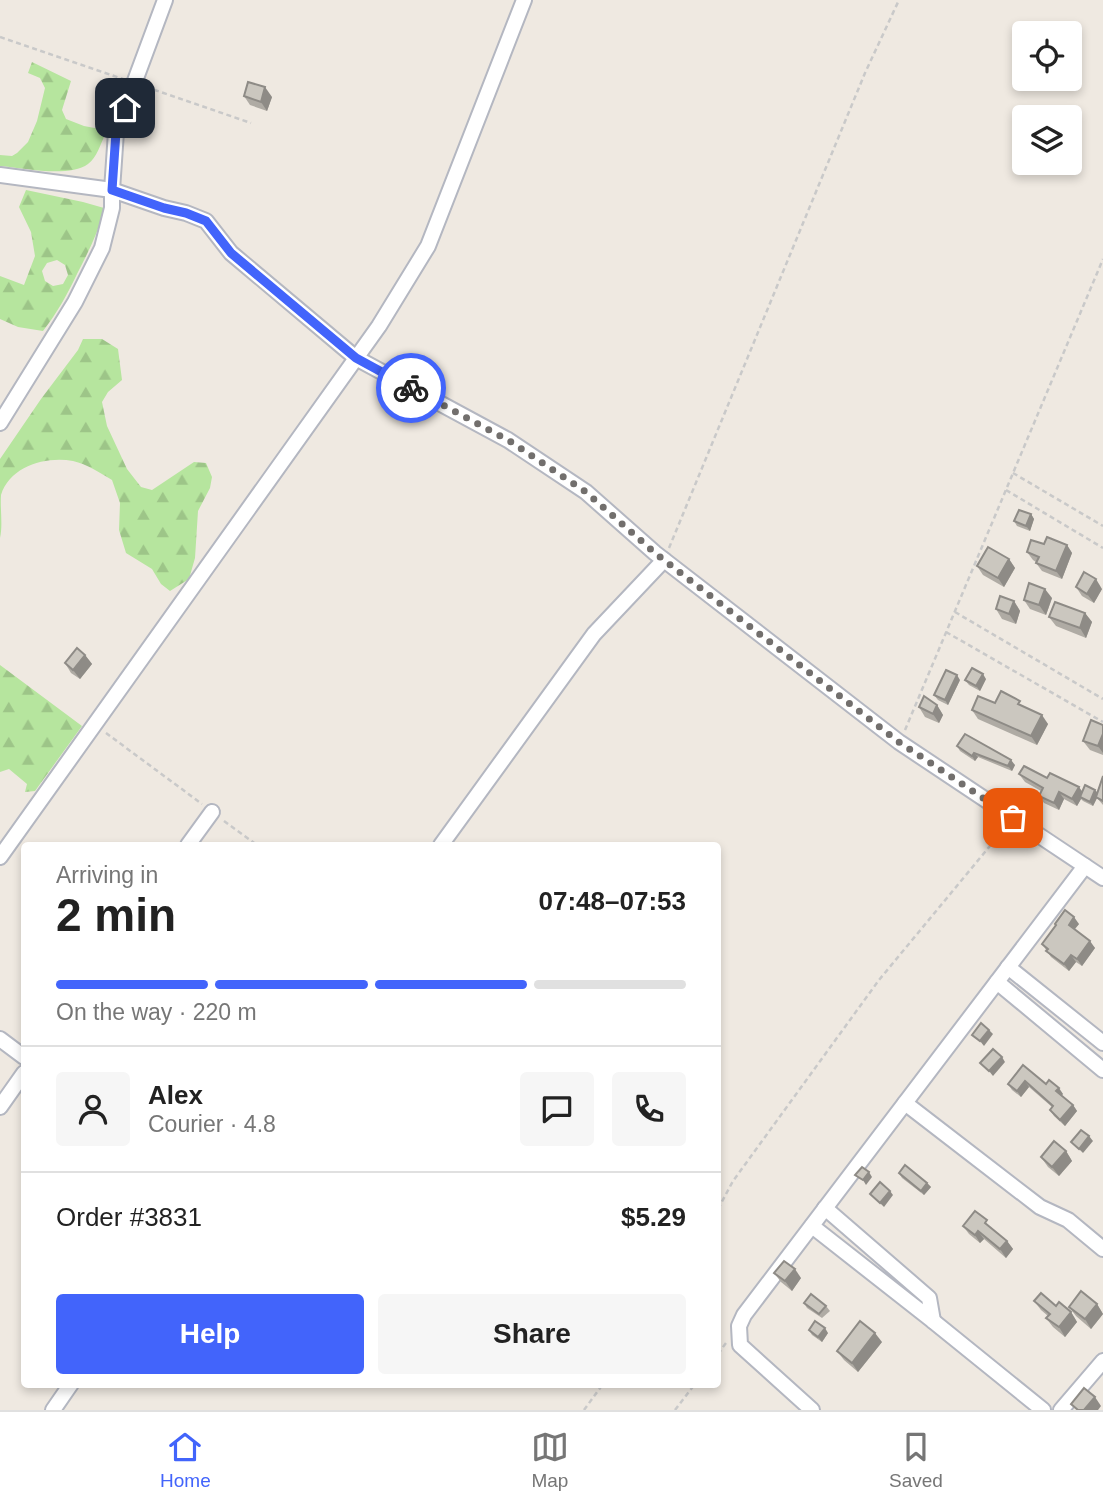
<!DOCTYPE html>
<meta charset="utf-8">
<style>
body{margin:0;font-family:Arial,sans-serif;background:#f6f6f6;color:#222;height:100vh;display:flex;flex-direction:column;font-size:26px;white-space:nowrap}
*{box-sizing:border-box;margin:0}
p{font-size:23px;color:#767676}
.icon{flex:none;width:38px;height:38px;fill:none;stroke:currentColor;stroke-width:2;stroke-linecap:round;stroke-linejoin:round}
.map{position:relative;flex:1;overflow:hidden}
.drawer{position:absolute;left:21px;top:842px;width:700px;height:546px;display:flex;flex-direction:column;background:#fff;border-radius:7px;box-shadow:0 4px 10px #0003}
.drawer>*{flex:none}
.fabs{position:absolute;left:1012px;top:21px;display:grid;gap:14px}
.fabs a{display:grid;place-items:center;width:70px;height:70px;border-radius:7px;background:#fff;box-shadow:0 4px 10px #0003;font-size:35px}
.pin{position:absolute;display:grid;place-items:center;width:60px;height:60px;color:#fff;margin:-30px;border-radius:14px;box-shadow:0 4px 10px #0006}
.courier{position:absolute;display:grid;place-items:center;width:70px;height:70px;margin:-35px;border:5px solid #4264fb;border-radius:50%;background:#fff;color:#222;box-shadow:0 2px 9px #0007}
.head em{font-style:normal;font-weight:700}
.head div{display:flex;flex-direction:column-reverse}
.head{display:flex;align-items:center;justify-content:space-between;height:119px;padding:0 35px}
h1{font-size:46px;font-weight:700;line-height:52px}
.bar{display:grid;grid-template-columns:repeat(4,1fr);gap:10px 7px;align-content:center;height:84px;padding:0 35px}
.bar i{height:9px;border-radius:5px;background:#e0e0e0}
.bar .active{background:#4264fb}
.bar p{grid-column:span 4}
.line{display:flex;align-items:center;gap:18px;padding:0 35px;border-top:2px solid #e0e0e0}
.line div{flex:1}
.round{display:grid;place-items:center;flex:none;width:74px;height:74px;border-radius:7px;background:#f6f6f6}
.button{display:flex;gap:14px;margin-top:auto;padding:14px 35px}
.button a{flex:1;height:80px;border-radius:7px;background:#4264fb;color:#fff;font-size:28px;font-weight:700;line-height:80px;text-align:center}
.button a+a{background:#f6f6f6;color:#222}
.tab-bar{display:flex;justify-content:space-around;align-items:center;height:98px;border-top:2px solid #e0e0e0;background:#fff;font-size:19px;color:#767676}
.tab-bar a{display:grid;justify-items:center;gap:4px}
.tab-bar .active{color:#4264fb}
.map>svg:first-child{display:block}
.forest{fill:url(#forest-firs);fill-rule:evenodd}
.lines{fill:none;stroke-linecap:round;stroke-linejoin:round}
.minor-casing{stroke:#b4b7c1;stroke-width:18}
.path{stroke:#c9c9c9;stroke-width:2.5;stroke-dasharray:5 3.5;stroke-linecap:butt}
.minor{stroke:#fff;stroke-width:14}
.wall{fill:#afaba4}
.shaded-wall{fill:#8e8b86}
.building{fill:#cbc7bf;stroke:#8e8b86;stroke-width:2}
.done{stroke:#726f6d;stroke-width:7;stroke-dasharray:0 12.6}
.route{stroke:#4264fb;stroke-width:9}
</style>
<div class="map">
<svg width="1103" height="1410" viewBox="0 0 1103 1410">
<defs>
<pattern id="forest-firs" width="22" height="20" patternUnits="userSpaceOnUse" patternTransform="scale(1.75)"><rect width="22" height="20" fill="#b6e59e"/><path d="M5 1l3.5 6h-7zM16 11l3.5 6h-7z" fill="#9dc588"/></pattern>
</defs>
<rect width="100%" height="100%" fill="#efe9e1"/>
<g class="forest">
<path d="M32,62L71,81L62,110L66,119L84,126L100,129L105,135C100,145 97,157 88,164C69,178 23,168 0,166V155L12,156L17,153L28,142L37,121L45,88L40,78L28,73Z"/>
<path d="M26,190L83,202L104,208C99,232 88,252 77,274C67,295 57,313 43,331L18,327L0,319V276L24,285L35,256L31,232L19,207ZM57,260L65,265L68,275L63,284L53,286L45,281L42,271L47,263Z"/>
<path d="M83,339H102L118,349L122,380L108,392L102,402L107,426L127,469L141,487L152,490L194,462L206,463L212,477L210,488L198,511L195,558L189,579L170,591L161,584L152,569L126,553L119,530L120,503L112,480C100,473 87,464 73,461C46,456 10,466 1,495C0,509 3,525 0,538V459L41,399L78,350Z"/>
<path d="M0,665L82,726L35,791L25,792L27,784L9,769L0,772Z"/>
</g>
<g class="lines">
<g class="minor-casing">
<g id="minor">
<path d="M0,175L112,190L164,208L186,213L206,221L231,253L356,358L508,440L586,492L655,553L899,742L1103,878"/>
<path d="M0,423L75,302L102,248L112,208V190L116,132L165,0"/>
<path d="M188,845L212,812"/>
<path d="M441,845L594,634L664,560"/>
<path d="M0,857L379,326L428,246L524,0"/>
<path d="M1008,967L1103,1043"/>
<path d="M997,982L1103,1070"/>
<path d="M0,1039L24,1057"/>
<path d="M905,1103L1040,1207L1068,1220L1103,1249"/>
<path d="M0,1107L24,1073"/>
<path d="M812,1226L933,1321L929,1298L825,1208"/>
<path d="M933,1321L1043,1410"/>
<path d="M53,1410L71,1384"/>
<path d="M812,1410L740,1345L739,1326L744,1315L1085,866"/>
<path d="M1061,1410L1103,1361"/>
</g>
</g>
<g class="path">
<path d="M0,37L123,79"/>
<path d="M146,87L251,123"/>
<path d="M1013,473L1103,526"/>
<path d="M1006,490L1103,548"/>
<path d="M669,548L865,73L899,0"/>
<path d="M955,612L1103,699"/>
<path d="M946,632L1103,722"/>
<path d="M905,730L1103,259"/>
<path d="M106,733L202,804"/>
<path d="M224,821L257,845"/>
<path d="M718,1209L733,1181L879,980L1004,829"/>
<path d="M718,1354L726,1343"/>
<path d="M584,1410L603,1384"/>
<path d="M675,1410L695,1384"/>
</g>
<use href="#minor" class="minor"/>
</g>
<g class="wall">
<path d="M244,96L272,97L267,111L250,105Z"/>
<path d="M1031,514L1034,519L1030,531L1017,526L1014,521Z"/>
<path d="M1044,544L1067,545L1072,553L1062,579L1042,571L1036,563V562L1033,560L1027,552Z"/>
<path d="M1009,559L1015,568L1004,587L983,575L977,566Z"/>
<path d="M1076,587L1102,589L1094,603L1082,596Z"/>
<path d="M1052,598L1046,615L1030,609L1024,600Z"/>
<path d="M1014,601L1020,611L1016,624L1002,619L996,609Z"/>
<path d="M1085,613L1092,622L1086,638L1056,626L1049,617Z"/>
<path d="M85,655L92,664L80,679L71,673L65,663Z"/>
<path d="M986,679L980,691L969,685L965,680Z"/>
<path d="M960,680L948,705L938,700L934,695Z"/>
<path d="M995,703L1024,706L1048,724L1037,745L978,719L972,710Z"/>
<path d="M937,705L943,715L939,723L925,717L919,707Z"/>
<path d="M1103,725V755L1090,750L1083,741Z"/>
<path d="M957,746L1015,765L1012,771L978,757L975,761L960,751Z"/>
<path d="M1019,774L1047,778L1082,792H1097L1103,776V805L1097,798L1093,806L1083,801L1081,799L1077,806L1064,799L1059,810L1044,803L1039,796L1041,791L1025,782Z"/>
<path d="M1055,924H1079L1075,929L1095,948L1082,966L1076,962L1069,971L1051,957L1042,944L1056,926Z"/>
<path d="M1023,1065L1046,1084L1063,1094L1061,1096L1073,1105L1077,1111L1065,1126L1054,1116L1050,1110L1052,1107L1029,1087L1021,1097L1012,1090L1008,1084Z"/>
<path d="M1066,1151L1072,1161L1059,1176L1048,1167L1041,1157Z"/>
<path d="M899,1173L927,1183L931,1187L924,1195L902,1178Z"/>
<path d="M963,1226L992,1228V1229L1007,1241L1013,1249L1006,1258L984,1239L980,1243L969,1234Z"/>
<path d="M774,1273L801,1278L792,1291L781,1282Z"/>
<path d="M1034,1301L1056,1306L1071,1312L1077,1322L1065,1337L1053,1327L1046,1318L1048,1316L1041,1310Z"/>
<path d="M804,1303L826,1306L830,1311L822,1318L807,1308Z"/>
<path d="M1097,1304L1103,1314L1091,1329L1076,1316L1069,1307Z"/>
<path d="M809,1330L828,1333L822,1342L812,1335Z"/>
<path d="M882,1342L858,1372L844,1360L837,1351Z"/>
</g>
<g class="shaded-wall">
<path d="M265,87L272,97L267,111L261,102Z"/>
<path d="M1031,514L1034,519L1030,531L1026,526Z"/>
<path d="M1067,545L1072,553L1062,579L1056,571Z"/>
<path d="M1009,559L1015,568L1004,587L998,578Z"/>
<path d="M1096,579L1102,589L1094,603L1087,594Z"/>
<path d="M1045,589L1052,598L1046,615L1039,605Z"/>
<path d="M1014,601L1020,611L1016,624L1009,614Z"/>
<path d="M1085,613L1092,622L1086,638L1080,628Z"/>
<path d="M85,655L92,664L80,679L73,670Z"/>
<path d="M983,674L986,679L980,691L976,686Z"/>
<path d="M957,675L960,680L948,705L945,700Z"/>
<path d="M937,705L943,715L939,723L933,714Z"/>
<path d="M1042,715L1048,724L1037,745L1031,736Z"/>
<path d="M1103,734V753L1098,746Z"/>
<path d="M974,753L978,757L975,761L972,756Z"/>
<path d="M1011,760L1015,765L1012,771L1008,766Z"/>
<path d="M1079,787L1084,794L1080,797L1081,799L1077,806L1072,799Z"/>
<path d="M1095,790L1099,794L1093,806L1090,802Z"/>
<path d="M1059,792L1064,799L1059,810L1054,803Z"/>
<path d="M1074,917L1079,924L1073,931L1069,925Z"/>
<path d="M1090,941L1095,948L1082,966L1077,959Z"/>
<path d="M1071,955L1076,962L1069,971L1064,964Z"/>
<path d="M989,1030L993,1034L984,1046L980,1041Z"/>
<path d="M1002,1057L1005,1062L993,1076L989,1071Z"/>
<path d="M1025,1081L1029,1087L1021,1097L1017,1091Z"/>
<path d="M1059,1088L1063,1094L1060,1097L1056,1091Z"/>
<path d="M1073,1105L1077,1111L1065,1126L1060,1120Z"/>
<path d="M1089,1136L1093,1141L1083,1153L1079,1149Z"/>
<path d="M1066,1151L1072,1161L1059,1176L1052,1167Z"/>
<path d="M869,1172L872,1177L866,1185L863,1180Z"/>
<path d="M927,1183L931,1187L924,1195L921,1191Z"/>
<path d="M890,1191L893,1195L884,1207L880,1203Z"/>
<path d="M978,1231L984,1239L980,1243L975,1235Z"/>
<path d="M1007,1241L1013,1249L1006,1258L1000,1249Z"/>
<path d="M795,1269L801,1278L792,1291L785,1281Z"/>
<path d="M1097,1304L1103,1314L1091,1329L1085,1319Z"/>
<path d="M1071,1312L1077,1322L1065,1337L1059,1327Z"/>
<path d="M825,1328L828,1333L822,1342L818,1337Z"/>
<path d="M875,1333L882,1342L858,1372L852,1363Z"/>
<path d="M1095,1397L1101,1406L1098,1410H1084Z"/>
</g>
<g class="building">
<path d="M248,82L265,87L261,102L244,96Z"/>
<path d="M1019,510L1031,514L1026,526L1014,521Z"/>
<path d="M1047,537L1067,545L1056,571L1036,563L1039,557L1027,552L1031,540L1044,544Z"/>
<path d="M988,547L1009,559L998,578L977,566Z"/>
<path d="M1084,572L1096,579L1087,594L1076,587Z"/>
<path d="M1029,583L1045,589L1039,605L1024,600Z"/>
<path d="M1000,596L1014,601L1009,614L996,609Z"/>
<path d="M1055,602L1085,613L1080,628L1049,617Z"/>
<path d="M77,648L85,655L73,670L65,663Z"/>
<path d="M972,668L983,674L976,686L965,680Z"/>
<path d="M946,670L957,675L945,700L934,695Z"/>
<path d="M1001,691L1020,701L1018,704L1042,715L1031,736L972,710L978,696L995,703Z"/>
<path d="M924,696L937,705L933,714L919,707Z"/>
<path d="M1091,720L1103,725V734L1098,746L1083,741Z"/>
<path d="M965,734L1011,760L1008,766L974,753L972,756L957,746Z"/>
<path d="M1024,766L1047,778L1050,773L1079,787L1072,799L1059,792L1054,803L1039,796L1043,788L1019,774Z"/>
<path d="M1103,776V801L1096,797Z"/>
<path d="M1085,785L1095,790L1090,802L1080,797Z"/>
<path d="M1065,910L1074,917L1069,925L1090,941L1077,959L1071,955L1064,964L1046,951L1048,949L1042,944L1056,925L1055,924Z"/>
<path d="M981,1023L989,1030L980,1041L972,1035Z"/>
<path d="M993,1049L1002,1057L989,1071L980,1063Z"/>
<path d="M1023,1065L1046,1084L1049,1080L1059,1088L1056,1091L1073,1105L1060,1120L1050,1110L1053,1106L1025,1081L1017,1091L1008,1084Z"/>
<path d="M1081,1130L1089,1136L1079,1149L1071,1142Z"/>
<path d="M1054,1141L1066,1151L1052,1167L1041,1157Z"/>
<path d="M905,1165L927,1183L921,1191L899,1173Z"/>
<path d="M862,1167L869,1172L863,1180L855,1175Z"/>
<path d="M880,1182L890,1191L880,1203L870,1194Z"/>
<path d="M975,1211L987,1220L985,1223L1007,1241L1000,1249L978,1231L975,1235L963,1226Z"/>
<path d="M784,1261L795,1269L785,1281L774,1273Z"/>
<path d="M1081,1291L1097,1304L1085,1319L1069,1307Z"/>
<path d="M1041,1293L1056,1306L1059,1302L1071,1312L1059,1327L1046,1318L1050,1314L1034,1301Z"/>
<path d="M811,1294L826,1306L819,1314L804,1303Z"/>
<path d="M815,1321L825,1328L818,1337L809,1330Z"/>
<path d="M860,1321L875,1333L852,1363L837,1351Z"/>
<path d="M1084,1388L1095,1397L1084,1410H1078L1071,1404Z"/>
</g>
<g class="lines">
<path class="done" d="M411,388L508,440L586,492L655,553L899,742L1013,818"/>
<path class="route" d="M125,108L116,132L112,190L164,208L186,213L206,221L231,253L356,358L411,388"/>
</g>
</svg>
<div class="fabs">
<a><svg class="icon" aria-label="locate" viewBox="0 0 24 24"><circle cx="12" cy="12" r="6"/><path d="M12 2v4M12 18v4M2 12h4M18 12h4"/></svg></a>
<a><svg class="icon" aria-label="layers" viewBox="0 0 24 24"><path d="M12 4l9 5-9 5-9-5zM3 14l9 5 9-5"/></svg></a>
</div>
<div class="pin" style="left:1013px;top:818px;background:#ea580c"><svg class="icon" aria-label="bag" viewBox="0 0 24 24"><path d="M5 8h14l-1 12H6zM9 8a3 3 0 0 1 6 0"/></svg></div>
<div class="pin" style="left:125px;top:108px;background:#1f2937"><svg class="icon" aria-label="home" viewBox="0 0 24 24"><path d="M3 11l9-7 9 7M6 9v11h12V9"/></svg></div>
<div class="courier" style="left:411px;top:388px"><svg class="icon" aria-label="bike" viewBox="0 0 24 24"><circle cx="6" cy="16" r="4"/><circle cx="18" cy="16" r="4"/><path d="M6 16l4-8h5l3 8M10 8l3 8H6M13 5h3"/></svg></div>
<section class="drawer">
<div class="head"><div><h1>2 min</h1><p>Arriving in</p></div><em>07:48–07:53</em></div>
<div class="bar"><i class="active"></i><i class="active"></i><i class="active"></i><i></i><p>On the way · 220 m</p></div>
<div class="line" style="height:126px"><a class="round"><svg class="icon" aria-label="person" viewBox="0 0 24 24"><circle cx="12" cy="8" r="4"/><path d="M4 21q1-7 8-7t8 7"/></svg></a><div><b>Alex</b><p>Courier · 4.8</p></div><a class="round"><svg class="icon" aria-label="chat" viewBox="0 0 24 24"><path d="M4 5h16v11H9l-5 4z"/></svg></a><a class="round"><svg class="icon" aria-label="phone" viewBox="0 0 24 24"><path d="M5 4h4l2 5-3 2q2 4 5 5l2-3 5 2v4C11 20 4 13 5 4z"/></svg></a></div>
<div class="line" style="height:91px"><div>Order #3831</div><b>$5.29</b></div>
<div class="button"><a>Help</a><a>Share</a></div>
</section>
</div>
<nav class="tab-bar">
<a class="active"><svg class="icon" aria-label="home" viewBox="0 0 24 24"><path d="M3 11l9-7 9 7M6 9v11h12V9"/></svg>Home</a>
<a><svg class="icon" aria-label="map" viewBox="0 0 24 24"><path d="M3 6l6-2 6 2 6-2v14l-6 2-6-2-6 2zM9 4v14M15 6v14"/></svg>Map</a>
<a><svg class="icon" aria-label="saved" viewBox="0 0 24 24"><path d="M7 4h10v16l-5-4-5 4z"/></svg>Saved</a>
</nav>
